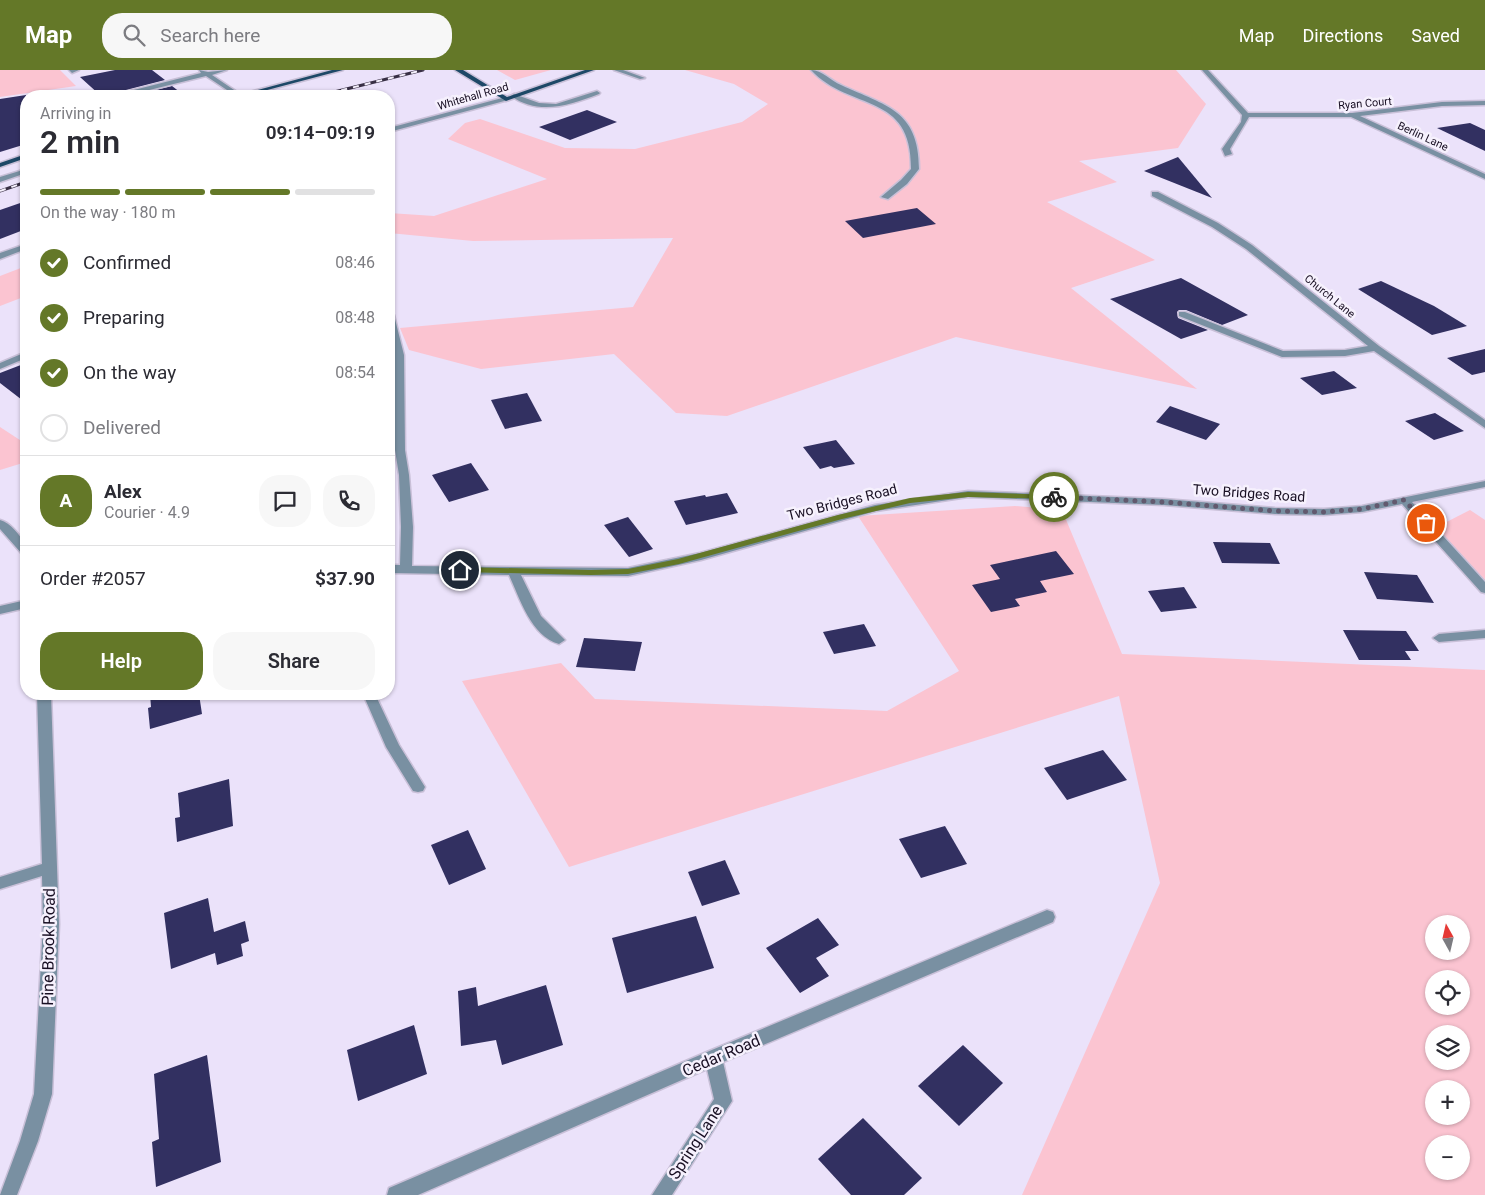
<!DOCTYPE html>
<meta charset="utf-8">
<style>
body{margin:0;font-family:Roboto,sans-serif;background:#f7f7f7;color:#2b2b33;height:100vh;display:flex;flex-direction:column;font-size:19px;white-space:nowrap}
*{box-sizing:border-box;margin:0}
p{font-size:16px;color:#7c7c81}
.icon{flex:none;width:28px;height:28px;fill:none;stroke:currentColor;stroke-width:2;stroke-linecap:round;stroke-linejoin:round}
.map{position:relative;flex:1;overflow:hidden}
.drawer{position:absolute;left:20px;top:20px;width:375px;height:610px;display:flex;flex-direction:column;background:#fff;border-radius:20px;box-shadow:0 1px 4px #0004}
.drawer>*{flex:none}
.needle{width:32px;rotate:352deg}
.controls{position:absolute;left:1425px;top:845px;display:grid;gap:10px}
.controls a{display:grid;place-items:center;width:45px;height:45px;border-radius:50%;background:#fff;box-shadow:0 1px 4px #0004;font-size:25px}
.pin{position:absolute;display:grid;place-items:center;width:42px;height:42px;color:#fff;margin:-21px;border:2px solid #fff;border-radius:50%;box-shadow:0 1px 5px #0007}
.courier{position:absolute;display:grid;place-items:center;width:50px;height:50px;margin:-25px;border:4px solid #647828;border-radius:50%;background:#fff;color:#222;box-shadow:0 1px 6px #0007}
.summary em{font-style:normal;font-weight:600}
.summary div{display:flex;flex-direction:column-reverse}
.summary{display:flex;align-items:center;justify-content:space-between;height:85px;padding:0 20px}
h1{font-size:32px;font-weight:600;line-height:38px}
.bar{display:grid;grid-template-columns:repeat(4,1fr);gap:8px 5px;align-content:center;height:60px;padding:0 20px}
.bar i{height:6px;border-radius:4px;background:#e1e1e2}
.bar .active{background:#647828}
.bar p{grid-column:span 4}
.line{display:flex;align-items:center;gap:12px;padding:0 20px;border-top:1px solid #e1e1e2}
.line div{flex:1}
.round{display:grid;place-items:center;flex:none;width:52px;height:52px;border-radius:20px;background:#f7f7f7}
ol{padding:0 20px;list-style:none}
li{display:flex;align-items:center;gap:15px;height:55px}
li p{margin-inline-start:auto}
li .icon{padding:5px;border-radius:50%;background:#647828;color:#fff;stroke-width:4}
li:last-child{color:#7c7c81}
li i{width:28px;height:28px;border:2px solid #e1e1e2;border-radius:50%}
.action{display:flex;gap:10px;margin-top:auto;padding:10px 20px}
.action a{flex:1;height:58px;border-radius:20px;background:#647828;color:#fff;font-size:20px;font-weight:600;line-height:58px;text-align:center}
.action a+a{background:#f7f7f7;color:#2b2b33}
header{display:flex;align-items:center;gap:30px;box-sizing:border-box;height:70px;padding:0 25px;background:#647828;color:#fff}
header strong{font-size:24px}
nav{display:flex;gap:28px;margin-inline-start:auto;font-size:18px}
.search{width:350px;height:45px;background:#f7f7f7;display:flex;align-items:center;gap:12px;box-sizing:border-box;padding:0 18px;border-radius:20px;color:#7c7c81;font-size:19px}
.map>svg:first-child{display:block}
.green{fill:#fbc4d1;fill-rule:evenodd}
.building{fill:#323061}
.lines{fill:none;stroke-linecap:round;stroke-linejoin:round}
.minor-casing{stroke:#c9c0d8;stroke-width:3}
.major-casing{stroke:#c9c0d8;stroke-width:3}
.minor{fill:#7990a2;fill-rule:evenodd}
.major{fill:#1d4867;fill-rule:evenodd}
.rail-casing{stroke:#382f44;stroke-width:3}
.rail{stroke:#f6f1fd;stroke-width:2;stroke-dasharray:6;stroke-linecap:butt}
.route{fill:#647828}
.done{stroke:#62596e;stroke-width:5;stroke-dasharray:0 9}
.labels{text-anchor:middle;stroke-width:5;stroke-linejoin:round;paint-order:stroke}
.far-street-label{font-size:11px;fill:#180f23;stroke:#f6f1fd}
.street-label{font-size:14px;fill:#180f23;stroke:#f6f1fd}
.near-street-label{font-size:16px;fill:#180f23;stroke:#f6f1fd}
</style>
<header>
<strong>Map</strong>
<div class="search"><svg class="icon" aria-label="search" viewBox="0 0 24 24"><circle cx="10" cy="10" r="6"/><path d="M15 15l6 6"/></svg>Search here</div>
<nav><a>Map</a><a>Directions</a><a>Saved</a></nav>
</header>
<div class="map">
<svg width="1485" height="1125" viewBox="0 0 1485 1125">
<rect width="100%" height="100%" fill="#ebe2fa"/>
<g class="green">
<path d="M0,0H60L76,16L0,27Z"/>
<path d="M497,0H551L515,10Z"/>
<path d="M685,0H1176L1206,34L1178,78L1079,91L1117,112L1047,132L1155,190L1071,218L1197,319L956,267L727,346L676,343L614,284L481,299L409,280L400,258L633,237L673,168L473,171L389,163V143L434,146L547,109L448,69L465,53L480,49L565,78L635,79L742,52L768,34L734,14Z"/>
<path d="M26,196V226L0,236V206Z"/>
<path d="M0,357L26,374V392L0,400Z"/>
<path d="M1015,436L1062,440L1122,584L1485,600V1125H1022L1160,813L1119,626L569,797L462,611L561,593L595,629L887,641L959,601L858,446ZM1434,854H1461V881H1434ZM1434,909H1461V936H1434ZM1434,964H1461V991H1434ZM1434,1019H1461V1046H1434ZM1434,1074H1461V1101H1434Z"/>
<path d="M1470,440L1485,450V521L1427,462Z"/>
</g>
<g class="building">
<path d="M115,0H152L165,10L122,21L116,26H101L80,7Z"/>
<path d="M172,16L185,26H132Z"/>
<path d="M26,25V74L0,82V29Z"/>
<path d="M587,40L617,52L570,70L539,57Z"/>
<path d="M1470,53L1485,60V81L1437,58Z"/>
<path d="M1178,87L1212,128L1144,101Z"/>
<path d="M26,131V159L0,169V140Z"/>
<path d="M917,138L936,154L863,168L845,151Z"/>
<path d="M1181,208L1248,245L1222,255L1186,240H1179L1177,242L1178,248L1208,260L1181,269L1110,229Z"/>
<path d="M1381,211L1434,236L1467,256L1432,265L1358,219Z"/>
<path d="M1485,279V302L1472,305L1447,288Z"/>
<path d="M26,293V333L0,313V303Z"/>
<path d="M1334,301L1357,318L1322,325L1300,308Z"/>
<path d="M527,323L542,351L505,359L491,330Z"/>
<path d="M1170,336L1220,354L1206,370L1156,352Z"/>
<path d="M1435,343L1464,361L1434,370L1405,351Z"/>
<path d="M836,370L855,394L834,398L831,396L820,399L803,377Z"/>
<path d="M471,393L489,420L449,432L432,405Z"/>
<path d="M727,423L738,443L686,455L674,431L705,425L706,427Z"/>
<path d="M628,447L653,479L629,487L604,455Z"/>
<path d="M1213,472L1270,473L1280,494L1222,493Z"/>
<path d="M1056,481L1074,504L1040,511L1047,522L1015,529L1020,536L991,542L972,515L1000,509L990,495Z"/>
<path d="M1364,502L1417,505L1434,533L1377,529Z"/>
<path d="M1184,517L1197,538L1161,542L1148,521Z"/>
<path d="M864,554L876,576L834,584L823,562Z"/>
<path d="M1343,560L1406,561L1419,581H1405L1411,590H1359Z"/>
<path d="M584,568L642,572L635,601L576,597Z"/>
<path d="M150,624H199L202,644L150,659L148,638L151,637Z"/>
<path d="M1103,680L1127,710L1067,730L1044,698Z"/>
<path d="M229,709L233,756L177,772L175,748L180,747L178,723Z"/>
<path d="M945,756L967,794L921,808L899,769Z"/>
<path d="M468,760L486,799L449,815L431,775Z"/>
<path d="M725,790L740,824L702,836L688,802Z"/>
<path d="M208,828L214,862L245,851L249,871L241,874L243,886L217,895L215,883L171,899L164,843Z"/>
<path d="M696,846L714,898L627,923L612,868Z"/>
<path d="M818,848L839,875L816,888L829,906L800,923L766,878Z"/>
<path d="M546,915L563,975L502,995L496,970L461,976L458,921L476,917L478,936Z"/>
<path d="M414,955L427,1004L358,1031L347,980Z"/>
<path d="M963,975L1003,1013L959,1056L918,1016Z"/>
<path d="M207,985L221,1092L156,1117L152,1072L159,1069L154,1004Z"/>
<path d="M863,1048L922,1108L904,1125H851L818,1089Z"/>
</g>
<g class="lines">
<g class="minor-casing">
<g id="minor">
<path d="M69,0H79L72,3Z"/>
<path d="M199,0L208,2L227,0L212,5L243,26H236L206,6L125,26H118L122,23L201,3Z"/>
<path d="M614,0H623L645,8L640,9Z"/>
<path d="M811,0C822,0 831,11 841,15C886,36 919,40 919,99L907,114L888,129L881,127L901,110L911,99C912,21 850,42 811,0Z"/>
<path d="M1202,0H1208L1248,43H1352L1442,32L1485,31V35L1442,36L1360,46L1485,104V109L1351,47H1249L1230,79L1232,84L1225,86L1222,79L1241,52L1242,45Z"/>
<path d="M597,21L600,23L599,24C570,35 539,46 511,26L514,24L539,33L556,34Z"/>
<path d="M506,27L509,29L508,30L389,62V58Z"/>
<path d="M26,99V103L0,112V107Z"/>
<path d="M1152,122H1158L1218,153L1252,175L1379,276L1485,350V358L1374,281L1345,286L1282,287L1179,246V242H1185L1283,281L1345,280L1368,276L1246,179L1212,157L1152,126Z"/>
<path d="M26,174V179L0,189V183Z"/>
<path d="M389,242L394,245L404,285L405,380L409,405L413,457L412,496L628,498L700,483L875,435L968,421L1164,429L1275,438L1324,439L1362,436L1485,411V417L1412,432L1485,512V523L1481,522L1402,434L1362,442L1324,445L1275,444L1164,435L968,427L876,441L701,490L628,506L521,505L541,546L565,570L559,574C531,566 520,529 509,505L389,503V495H400L401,457L399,405L395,380L394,285L389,262Z"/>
<path d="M26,282V288L0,299V293Z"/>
<path d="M0,450C11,453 19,465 26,474V485L22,484L0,459Z"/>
<path d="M26,530V538L0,544V536Z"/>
<path d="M1485,560V568L1439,572L1433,568L1439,564Z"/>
<path d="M37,624H51L59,854L52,1024L38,1071L17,1125H0L20,1071L34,1024L43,854L42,806L0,819V807L42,794Z"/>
<path d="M363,624H375L399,675L425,717L423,721L418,722L413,721L386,677Z"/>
<path d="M1047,840L1053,842L1055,847L1053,852L723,992L732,1031L672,1125H652L714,1029L707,999L418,1125H387L389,1118L707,982Z"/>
</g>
</g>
<g class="major-casing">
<g id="major">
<path d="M332,0H343L245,26H235Z"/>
<path d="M455,0H463L507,27L585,0H594L506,31Z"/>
<path d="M26,84V88L0,97V93Z"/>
</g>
</g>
<use href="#minor" class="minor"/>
<use href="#major" class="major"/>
<g class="rail-casing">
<g id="rail">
<path d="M318,26L423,0"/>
<path d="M0,121L26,112"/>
</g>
</g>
<use href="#rail" class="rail"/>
</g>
<path class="route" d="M968,422L1054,425L1057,427L1054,429L968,427L910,433L842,449L679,494L628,504L591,505L460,502L456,500L460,497L591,500L628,499L678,489L838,445L910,428Z"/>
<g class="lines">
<path class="done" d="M1054,427L1164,432L1275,441L1324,442L1362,439L1404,430L1426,453"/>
</g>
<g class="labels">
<g class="far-street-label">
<text transform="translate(473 26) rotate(-16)" y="4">Whitehall Road</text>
<text transform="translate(1365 33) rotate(-5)" y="4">Ryan Court</text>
<text transform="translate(1423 66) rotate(25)" y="4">Berlin Lane</text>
<text transform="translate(1330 226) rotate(39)" y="4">Church Lane</text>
</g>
<g class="street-label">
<text transform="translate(1249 423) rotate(4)" y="5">Two Bridges Road</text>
<text transform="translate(842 432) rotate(-14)" y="5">Two Bridges Road</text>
</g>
<g class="near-street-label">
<text transform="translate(48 877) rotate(-89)" y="6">Pine Brook Road</text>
<text transform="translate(721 985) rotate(-23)" y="6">Cedar Road</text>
<text transform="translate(695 1072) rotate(-57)" y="6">Spring Lane</text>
</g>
</g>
</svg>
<div class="controls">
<a><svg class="needle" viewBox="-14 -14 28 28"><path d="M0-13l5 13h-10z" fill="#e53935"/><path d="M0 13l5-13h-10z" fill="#7c7c81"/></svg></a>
<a><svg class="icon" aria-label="locate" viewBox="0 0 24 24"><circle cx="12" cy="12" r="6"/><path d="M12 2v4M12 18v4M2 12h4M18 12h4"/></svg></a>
<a><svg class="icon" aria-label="layers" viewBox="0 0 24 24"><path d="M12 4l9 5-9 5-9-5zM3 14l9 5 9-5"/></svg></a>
<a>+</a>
<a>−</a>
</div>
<div class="pin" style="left:1426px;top:453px;background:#ea580c"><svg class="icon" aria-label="bag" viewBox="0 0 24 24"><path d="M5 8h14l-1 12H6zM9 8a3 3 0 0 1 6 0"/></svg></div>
<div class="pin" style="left:460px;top:500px;background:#1f2937"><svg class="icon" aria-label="home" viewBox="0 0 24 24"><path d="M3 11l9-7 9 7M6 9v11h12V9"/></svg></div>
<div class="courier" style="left:1054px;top:427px"><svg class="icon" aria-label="bike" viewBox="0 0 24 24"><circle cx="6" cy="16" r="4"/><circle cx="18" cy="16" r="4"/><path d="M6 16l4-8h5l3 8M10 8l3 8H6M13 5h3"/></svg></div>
<section class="drawer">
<div class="summary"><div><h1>2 min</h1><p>Arriving in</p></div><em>09:14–09:19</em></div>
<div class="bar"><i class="active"></i><i class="active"></i><i class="active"></i><i></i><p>On the way · 180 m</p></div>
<ol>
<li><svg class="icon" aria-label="check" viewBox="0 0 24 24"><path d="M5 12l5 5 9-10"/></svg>Confirmed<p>08:46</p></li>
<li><svg class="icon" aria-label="check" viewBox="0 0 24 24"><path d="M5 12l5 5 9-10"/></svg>Preparing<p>08:48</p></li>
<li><svg class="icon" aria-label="check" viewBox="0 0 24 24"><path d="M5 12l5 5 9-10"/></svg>On the way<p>08:54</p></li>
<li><i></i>Delivered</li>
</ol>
<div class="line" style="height:90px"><b class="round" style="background:#647828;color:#fff">A</b><div><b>Alex</b><p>Courier · 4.9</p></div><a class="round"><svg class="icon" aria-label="chat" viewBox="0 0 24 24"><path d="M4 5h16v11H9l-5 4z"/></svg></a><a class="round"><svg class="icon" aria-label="phone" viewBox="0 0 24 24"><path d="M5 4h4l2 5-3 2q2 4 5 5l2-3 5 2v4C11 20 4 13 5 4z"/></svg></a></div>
<div class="line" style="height:65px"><div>Order #2057</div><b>$37.90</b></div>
<div class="action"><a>Help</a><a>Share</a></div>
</section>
</div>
